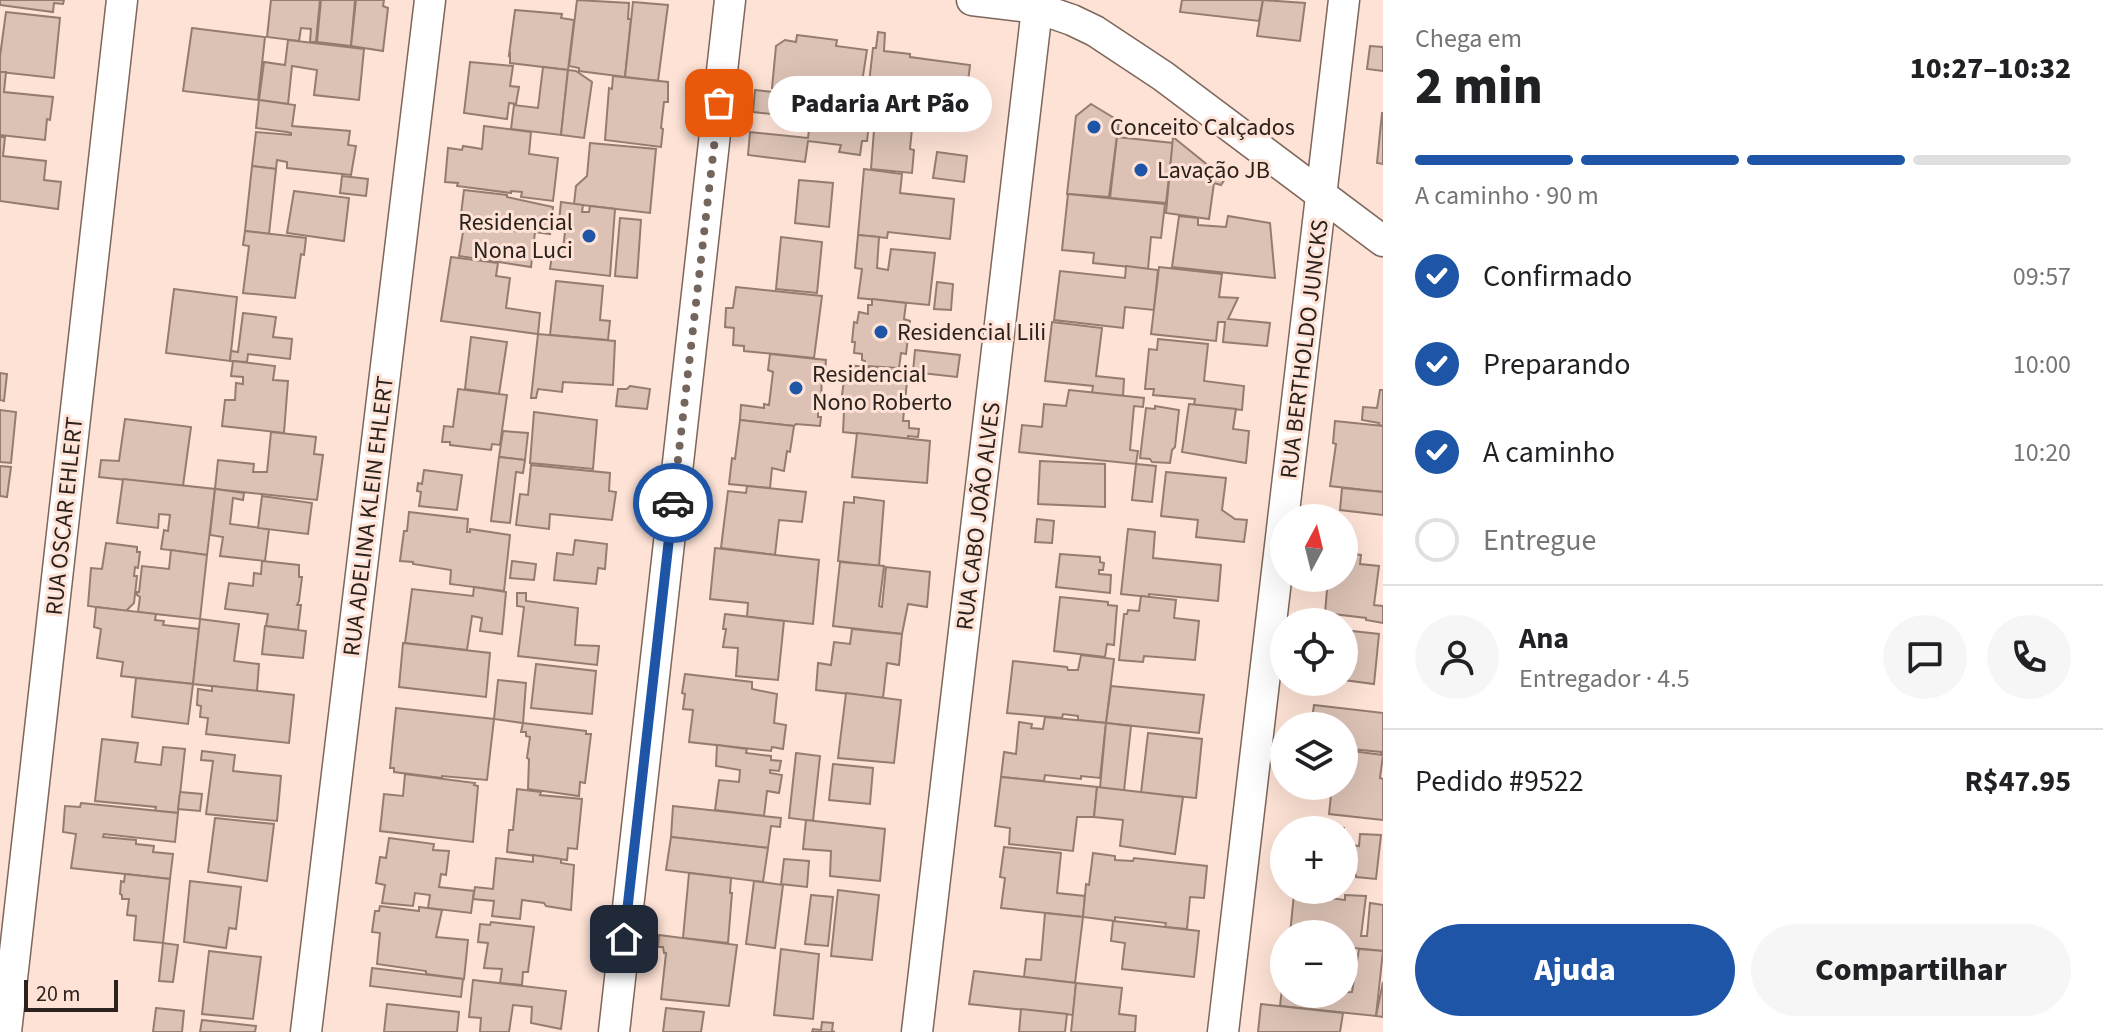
<!DOCTYPE html>
<html lang="pt">
<meta charset="utf-8">
<style>
body{margin:0;font-family:"Source Sans 3",sans-serif;background:#f6f6f6;color:#202124;height:100vh;display:flex;flex-direction:column;font-size:30px;white-space:nowrap}
*{box-sizing:border-box;margin:0}
p{font-size:26px;color:#757577}
.icon{flex:none;width:44px;height:44px;fill:none;stroke:currentColor;stroke-width:2;stroke-linecap:round;stroke-linejoin:round}
.map{position:relative;flex:1;overflow:hidden}
.side{display:flex;flex-direction:column;background:#fff;width:720px}
.side>*{flex:none}
.needle{width:52px;rotate:7deg}
.controls{position:absolute;left:1270px;top:504px;display:grid;gap:16px}
.controls a{display:grid;place-items:center;width:88px;height:88px;border-radius:50%;background:#fff;box-shadow:0 8px 32px #0002;font-size:40px}
.scale{position:absolute;left:24px;bottom:20px;width:94px;box-sizing:border-box;padding-left:8px;border:4px solid #2b211d;border-top:0;font-size:22px;line-height:28px;white-space:nowrap;color:#2b211d;-webkit-text-stroke:6px #fde2d5;paint-order:stroke}
.pin{position:absolute;display:grid;place-items:center;width:68px;height:68px;color:#fff;margin:-34px;border-radius:16px;box-shadow:0 4px 12px #0006}
.courier{position:absolute;display:grid;place-items:center;width:80px;height:80px;margin:-40px;border:6px solid #1e55a6;border-radius:50%;background:#fff;color:#222;box-shadow:0 2px 10px #0007}
.bubble{position:absolute;height:56px;border-radius:28px;background:#fff;box-shadow:0 8px 32px #0002;font-size:26px;font-weight:800;line-height:56px;text-align:center}
.head em{font-style:normal;font-weight:800}
.head div{display:flex;flex-direction:column-reverse}
.head{display:flex;align-items:center;justify-content:space-between;height:136px;padding:0 32px}
h1{font-size:52px;font-weight:800;line-height:60px}
.bar{display:grid;grid-template-columns:repeat(4,1fr);gap:12px 8px;align-content:center;height:96px;padding:0 32px}
.bar i{height:10px;border-radius:6px;background:#e0e0e0}
.bar .current{background:#1e55a6}
.bar p{grid-column:span 4}
.line{display:flex;align-items:center;gap:20px;padding:0 32px;border-top:2px solid #e0e0e0}
.line div{flex:1}
.round{display:grid;place-items:center;flex:none;width:84px;height:84px;border-radius:42px;background:#f6f6f6}
ol{padding:0 32px;list-style:none}
li{display:flex;align-items:center;gap:24px;height:88px}
li p{margin-inline-start:auto}
li .icon{padding:8px;border-radius:50%;background:#1e55a6;color:#fff;stroke-width:4}
li:last-child{color:#757577}
li i{width:44px;height:44px;border:4px solid #e0e0e0;border-radius:50%}
.button{display:flex;gap:16px;margin-top:auto;padding:16px 32px}
.button a{flex:1;height:92px;border-radius:48px;background:#1e55a6;color:#fff;font-size:32px;font-weight:800;line-height:92px;text-align:center}
.button a+a{background:#f6f6f6;color:#202124}
main{display:flex;flex:1;min-height:0}
.map>svg:first-child{display:block}
.building{fill:#dcc2b5;stroke:#947c70;stroke-width:2}
.lines{fill:none;stroke-linecap:round;stroke-linejoin:round}
.minor-casing{stroke:#7d665a;stroke-width:33}
.minor{stroke:#fff;stroke-width:30}
.done{stroke:#74655d;stroke-width:8;stroke-dasharray:0 14.4}
.route{stroke:#1e55a6;stroke-width:10}
.poi-dot{fill:#1e55a6;stroke:#fde2d5;stroke-width:3}
.labels{text-anchor:middle;stroke-width:6;stroke-linejoin:round;paint-order:stroke}
.poi-label{font-size:24px;fill:#2b211d;stroke:#fde2d5;text-anchor:start}
.street-label{font-size:24px;fill:#2b211d;stroke:#fde2d5}
</style>
<main>
<div class="map">
<svg width="1383" height="1032" viewBox="0 0 1383 1032">
<rect width="100%" height="100%" fill="#fde2d5"/>
<g class="building">
<path d="M0,0H64L63,4L54,3L53,12L0,5Z"/>
<path d="M271,0H320L316,42H310L311,29L301,28L299,41L267,37Z"/>
<path d="M321,0H355L351,46L317,42Z"/>
<path d="M356,0H384L383,6L388,8L383,51L351,46Z"/>
<path d="M577,0L629,3L628,19H631L625,77L579,71V68L569,66Z"/>
<path d="M1182,0H1263L1259,21L1180,12Z"/>
<path d="M1263,0L1305,3L1300,41L1257,36Z"/>
<path d="M633,2L668,5L658,81L625,77Z"/>
<path d="M515,10L562,14L561,18L574,20L568,70L510,63V54L509,55Z"/>
<path d="M6,12L60,18L54,78L0,72V56Z"/>
<path d="M192,28L265,37L258,100L183,91Z"/>
<path d="M878,32L885,33L884,51L910,54V57L970,65L964,115L895,107L896,103L872,101L873,92H868L873,48H876Z"/>
<path d="M797,35L837,40L836,46L867,50L862,82H853L851,97L772,88L776,46L785,40L796,42Z"/>
<path d="M288,40L364,49L359,100L314,95L317,70L292,66L288,104L259,100L264,62L285,65Z"/>
<path d="M1370,46L1383,47V71L1367,69Z"/>
<path d="M470,62L513,66L510,86L519,87L516,104L509,103L507,119L464,113Z"/>
<path d="M543,67L568,70L561,135L511,129L514,105L538,108Z"/>
<path d="M568,70L576,71L592,82L584,138L561,135Z"/>
<path d="M0,72H6L4,92L53,97L50,120L47,119L45,140L0,135Z"/>
<path d="M613,76L668,82V102H664L661,128L663,129L661,147L605,140L609,88L612,89Z"/>
<path d="M755,90L782,93L780,115L753,112Z"/>
<path d="M813,97L871,104L867,141H862L860,155L839,152L841,145L808,141L805,162L748,155L750,132L808,138Z"/>
<path d="M259,100L295,105L292,126L350,131L348,145L356,146L351,175L287,168V162L277,160L276,169L252,166L256,132L291,135V133L287,132L256,128Z"/>
<path d="M876,104L914,109L910,149L914,150L912,173L871,169Z"/>
<path d="M1091,104L1119,121L1109,197L1067,194L1076,116Z"/>
<path d="M1382,113H1383V164L1377,163Z"/>
<path d="M484,126L531,132L529,154L558,158L553,201L521,197L522,192L511,191V193L457,186L458,183L445,182L448,148L462,150L463,146L482,149Z"/>
<path d="M0,137H5L3,156L46,161L44,180L61,182L58,209L0,201Z"/>
<path d="M1117,137L1173,143L1166,203L1110,198Z"/>
<path d="M1173,137L1225,179L1221,185L1214,183L1209,219L1166,213Z"/>
<path d="M590,143L656,149L650,213L574,204L576,186L587,176Z"/>
<path d="M937,152L967,156L964,182L933,178Z"/>
<path d="M252,166L276,169L269,234L245,231Z"/>
<path d="M864,169L902,174L900,193L954,199L950,239L888,232L887,238L858,235Z"/>
<path d="M342,176L368,179L366,196L340,193Z"/>
<path d="M799,180L833,183L829,227L795,223Z"/>
<path d="M464,190L507,195V197L553,207L550,234L535,232L531,267L459,256L464,226L522,232V229L460,222Z"/>
<path d="M294,191L349,198L344,241L287,233Z"/>
<path d="M1068,194L1165,204L1161,238L1151,237L1148,269L1093,263L1094,253L1062,250Z"/>
<path d="M561,202L583,205L582,212H589L590,206L615,209L610,276L550,269L553,248L563,249L566,223L559,222Z"/>
<path d="M1179,216L1198,218V225L1226,227L1228,216L1270,223L1275,278L1172,267Z"/>
<path d="M620,218L641,220L637,278L615,276Z"/>
<path d="M245,231L306,238L304,255L301,254L295,298L243,293L249,246L243,245Z"/>
<path d="M858,235L879,237L877,268L888,270L891,249L935,253L929,305L858,298L862,269L855,268Z"/>
<path d="M781,237L822,242L817,293L776,289Z"/>
<path d="M451,257L498,263L496,276L510,278L506,308L540,313L538,334L441,321Z"/>
<path d="M1126,266L1158,270L1154,310L1125,307L1123,328L1054,320L1060,271L1125,278Z"/>
<path d="M1159,267L1222,274L1219,297L1238,298L1228,319L1270,323L1267,346L1223,342L1225,322H1218L1216,341L1151,334Z"/>
<path d="M556,281L603,286L600,320L610,321L608,340L550,335Z"/>
<path d="M937,282L953,284L951,310L934,309Z"/>
<path d="M736,287L822,296L814,358L744,351V346L733,345L734,328L725,327L726,308H733Z"/>
<path d="M174,289L237,297L230,361L166,353Z"/>
<path d="M872,299L906,303L904,319L910,321L906,354L901,353L899,368L865,366V361L862,360V354L854,353L855,342H852L854,322L857,323L859,312L868,314V305H872Z"/>
<path d="M243,313L276,317L273,337L292,339L290,359L248,354L247,362L230,361L231,351L238,352Z"/>
<path d="M1052,322L1102,328L1096,376L1124,379L1123,396L1092,393L1093,386L1045,381Z"/>
<path d="M538,334L615,341L613,385L563,382L562,392L538,389L536,398H531Z"/>
<path d="M471,337L507,342L499,394L465,389Z"/>
<path d="M1158,339L1208,344L1204,381L1244,386L1242,410L1194,405L1195,399L1153,395L1154,389H1145L1149,349L1157,350Z"/>
<path d="M915,350L960,355L957,377L913,372Z"/>
<path d="M770,354L826,360L825,370H822L821,405H818V417H821L820,426L796,424L794,426L740,420L741,405L764,408V404L769,405L773,372L768,370Z"/>
<path d="M233,361L275,366L273,380L288,381L284,433L222,426L225,400H235L236,383L243,384V377L231,376Z"/>
<path d="M848,365L908,372L903,421H909V428L919,429L918,437L908,436V439L843,432L844,411L840,410L844,380H847Z"/>
<path d="M0,373L7,374L4,401L0,400Z"/>
<path d="M630,386L650,389L647,409L616,406L618,389H627Z"/>
<path d="M458,389L507,395L500,445L492,444L491,450L450,445V442H442L444,426L453,427Z"/>
<path d="M1069,390L1144,398L1143,407L1134,406L1130,450L1138,451L1136,464L1019,452L1022,425L1042,427L1044,404L1066,406Z"/>
<path d="M1380,390H1383V426L1378,425L1379,423L1362,420L1363,407L1377,408Z"/>
<path d="M1189,404L1236,409L1233,429L1249,431L1246,463L1182,452Z"/>
<path d="M1155,406L1179,410L1175,447L1172,450L1170,463L1152,462L1150,459L1140,458L1146,408L1155,409Z"/>
<path d="M0,410L16,412L11,463L0,462Z"/>
<path d="M534,412L597,420L593,469L530,463Z"/>
<path d="M125,419L191,427L183,486L99,477L101,460L119,461Z"/>
<path d="M740,420L794,426L790,452L787,451L784,471L772,468L770,488L729,484L732,458L735,459Z"/>
<path d="M1335,421L1383,426V492L1330,486L1336,444L1333,443Z"/>
<path d="M503,431L528,433L525,460L499,457Z"/>
<path d="M271,432L316,437L314,454L323,455L317,500L215,489L218,460L254,464L253,472H267Z"/>
<path d="M857,433L930,441L927,483L852,477Z"/>
<path d="M499,457L525,460L523,473L516,472L510,523L491,521Z"/>
<path d="M1040,461L1105,464V507L1038,504Z"/>
<path d="M1136,464L1156,466L1152,502L1132,500Z"/>
<path d="M531,465L610,473L609,491L616,492L612,520L550,514L549,529L516,525L520,494L528,495Z"/>
<path d="M0,466L11,467L7,497L0,496Z"/>
<path d="M424,470L462,475L457,510L419,506L421,492L417,491L418,483L422,484Z"/>
<path d="M1166,472L1226,478L1222,510L1235,519L1247,520L1244,542L1196,537L1198,520L1161,516Z"/>
<path d="M123,479L215,489L207,555L161,549L164,530L168,531L170,515L159,514L158,528L117,523Z"/>
<path d="M747,486L806,492L802,522L779,520L775,555L721,548L728,491L746,493Z"/>
<path d="M1342,488L1383,492V515L1340,510Z"/>
<path d="M215,489L244,493L243,500L233,498L230,524L269,529L265,561L220,556L223,537L210,535Z"/>
<path d="M262,496L312,503L308,534L258,528Z"/>
<path d="M854,497L884,501L879,566L838,561L844,502L854,503Z"/>
<path d="M409,512L468,519L467,532H470V529L510,535L504,591L450,584L451,570L413,564V562L400,561L404,531H407Z"/>
<path d="M1037,519L1054,521L1052,543L1035,542Z"/>
<path d="M1128,529L1155,532L1153,558L1221,565L1218,601L1149,594V597L1121,594Z"/>
<path d="M575,540L607,544L605,569L598,568L596,584L554,580L557,553L573,555Z"/>
<path d="M106,543L137,547V552H140L138,568L135,567L134,576H137L134,603L126,611L88,606L91,568L102,569Z"/>
<path d="M715,548L819,560L813,624L747,617L748,603L710,599Z"/>
<path d="M171,550L207,555L200,619L138,612L140,597L137,595V592H139L142,566L169,569Z"/>
<path d="M1344,553L1361,555L1360,564L1379,566L1374,605L1383,606V623L1366,620V618L1325,613L1328,578H1344Z"/>
<path d="M1060,554L1100,557V562L1104,563L1103,570H1099V574L1111,575L1110,593L1056,587Z"/>
<path d="M262,561L299,565V577H302L299,601L297,605H301L298,630L266,626L268,614L225,609L229,583L253,586L254,573L261,574Z"/>
<path d="M512,561L536,564L534,580L510,578Z"/>
<path d="M840,562L884,566L879,606L882,607L886,567L930,572L927,607L908,604L902,634L833,626Z"/>
<path d="M474,587L506,592L502,634L480,631L482,618L472,616L467,650L405,643L412,589L473,596Z"/>
<path d="M517,593H526V601L578,608L575,645L599,646L597,665L518,656L524,607L517,606Z"/>
<path d="M1141,596L1176,600L1174,618L1199,621L1195,660L1144,656L1143,662L1119,660L1124,614H1127L1128,610L1139,611Z"/>
<path d="M1060,597L1108,602V605L1117,606L1114,645L1107,644L1105,657L1054,651Z"/>
<path d="M96,607L156,614L155,620L164,621L163,625L199,629L193,684L121,676L123,662L97,658L101,629L94,627Z"/>
<path d="M725,614L784,621L778,680L736,676L738,648L723,647L726,629H723Z"/>
<path d="M200,619L239,624L234,661L259,664L257,691L193,684Z"/>
<path d="M265,626L306,631L303,658L262,654Z"/>
<path d="M852,629L902,634L899,665L887,663L883,698L816,690L818,663L831,665L834,642L850,644Z"/>
<path d="M1352,631L1379,634L1374,684L1344,680V641H1350Z"/>
<path d="M403,643L490,653L486,697L399,687Z"/>
<path d="M1081,655L1114,659L1106,723L1078,720V716L1063,714L1062,718L1007,713L1013,661L1067,667L1068,670H1078Z"/>
<path d="M536,664L596,671L592,714L531,708Z"/>
<path d="M685,674L752,682V689L777,694L774,723L786,725L783,749L772,747L771,751L689,742L693,710L683,709L685,694L682,693Z"/>
<path d="M136,678L193,684L188,724L132,717Z"/>
<path d="M498,680L526,683L523,723L494,719Z"/>
<path d="M212,686L294,695L289,743L206,734L208,718L200,717L201,706L197,705L198,689L212,691Z"/>
<path d="M1111,686L1204,695L1199,733L1106,723Z"/>
<path d="M846,693L901,700L894,763L838,758Z"/>
<path d="M1314,705L1383,713V755L1381,754V752L1351,749V746L1344,745V726H1311Z"/>
<path d="M396,708L494,719L487,780L442,776V778L394,772V768H390Z"/>
<path d="M1045,717L1106,723L1100,778L1081,776V779L1045,775L1044,781L1001,777L1004,752L1016,754L1019,722L1032,724L1031,728L1043,729Z"/>
<path d="M523,723L586,731V734H591L585,783L580,782L579,796L528,789L529,759L527,758L530,737L526,736V732H521Z"/>
<path d="M1106,723L1131,726L1124,791L1100,788Z"/>
<path d="M1148,733L1202,739L1196,798L1141,793Z"/>
<path d="M102,739L138,743L135,762L161,765L163,747L185,749L178,813L155,811L156,807L95,801Z"/>
<path d="M717,745L747,749L746,753L771,756V760L781,761L779,771L770,770V773L782,775L779,793L767,791L764,816L715,810L719,780L739,782L740,770L716,766Z"/>
<path d="M1344,750L1383,755L1380,778L1383,779V820L1329,814L1331,795L1319,794L1320,786H1344Z"/>
<path d="M202,751L235,755L233,771L281,776L277,821L206,814L213,761L201,760Z"/>
<path d="M796,753L820,756L813,821L789,818Z"/>
<path d="M833,764L873,768L870,804L829,800Z"/>
<path d="M405,774L475,783L474,785L478,786L473,842L380,831L384,794L403,796Z"/>
<path d="M1001,777L1097,787L1094,817H1077L1073,851L1009,844L1010,828L995,826Z"/>
<path d="M1097,787L1183,797L1175,854L1120,846L1123,820L1094,817Z"/>
<path d="M517,789L541,792L540,795L582,799L577,849L568,848L567,860L507,852L509,830H513Z"/>
<path d="M180,792L202,794L200,811L178,809Z"/>
<path d="M81,803L178,813L175,842L104,834L103,837L136,840V844L154,846L153,852L173,854L170,879L71,868L76,834L63,832L65,806L80,807Z"/>
<path d="M673,806L781,818L780,827L771,826L768,848L671,837Z"/>
<path d="M215,818L274,824L267,881L208,872Z"/>
<path d="M806,820L885,829L880,881L830,876L831,851L803,849Z"/>
<path d="M1305,824L1344,828V830H1305Z"/>
<path d="M1360,834L1381,835L1376,879L1356,877V875L1344,873V844L1359,846Z"/>
<path d="M671,837L768,848L763,882L666,870Z"/>
<path d="M389,838L434,844L433,850L449,851L446,875L441,874L439,887L474,891L471,913L428,908L430,895L415,893L413,906L382,903L385,885L376,883L380,857L386,858Z"/>
<path d="M1004,847L1061,853L1057,893L1085,896L1083,917L1001,908L1005,878L1000,877Z"/>
<path d="M1093,853L1115,856V860L1133,861L1134,858L1207,866L1204,898L1190,897L1187,929L1165,927L1166,923L1115,917V921L1083,917L1086,884L1089,885Z"/>
<path d="M533,855L561,859V863L574,865L571,910L546,906L544,903L522,900L520,919L492,916L494,901L473,899L475,887L493,889L496,858L533,862Z"/>
<path d="M784,859L809,861L807,887L781,884Z"/>
<path d="M689,873L731,878L730,893H732L728,943L683,938Z"/>
<path d="M125,874L170,879L163,943L134,940L136,916L127,915L129,899H122V895L120,894L121,881L124,882Z"/>
<path d="M190,881L241,887L236,929L229,928L226,948L184,942Z"/>
<path d="M754,881L783,885L775,948L746,944Z"/>
<path d="M838,890L879,895L872,960L831,956Z"/>
<path d="M1294,894L1345,900V895L1366,896L1361,936H1367L1370,903L1383,905V951L1344,947V934H1290Z"/>
<path d="M811,895L833,897L828,946L805,944Z"/>
<path d="M380,906L419,911V907L442,910L436,937L468,940L464,979L426,974V971L377,964L380,933L372,932L375,911H379Z"/>
<path d="M1045,913L1083,917L1075,983L1024,977L1026,959L1041,960Z"/>
<path d="M1113,921L1199,931L1194,977L1122,969L1125,943L1111,941Z"/>
<path d="M491,922L534,927L528,972H523L522,985L500,983L502,969L484,968L488,943L478,942L480,924L490,925Z"/>
<path d="M659,935L737,945L729,1006L661,999L666,953H664L663,947H658Z"/>
<path d="M163,943L178,945L173,982L159,981Z"/>
<path d="M781,949L819,954L813,1019L774,1015Z"/>
<path d="M1359,949L1383,951L1376,1016L1280,1006L1284,971V994L1352,992Z"/>
<path d="M209,951L261,957L253,1019L202,1014Z"/>
<path d="M372,968L463,979L461,997L370,986Z"/>
<path d="M974,971L1076,983L1073,1015L969,1004Z"/>
<path d="M473,980L566,991L561,1029L531,1023L532,1007L513,1005L509,1032H480L481,1018L469,1017Z"/>
<path d="M1383,982V1017L1376,1016Z"/>
<path d="M1076,983L1122,988L1119,1014L1136,1016L1135,1032H1071Z"/>
<path d="M387,1004L459,1012L457,1032H384Z"/>
<path d="M1261,1004L1343,1013L1340,1032H1258Z"/>
<path d="M156,1008L184,1011L182,1032H153Z"/>
<path d="M666,1008L704,1012L701,1032H663Z"/>
<path d="M1021,1009L1067,1014L1065,1032H1019Z"/>
<path d="M202,1020L256,1026L255,1032H200Z"/>
<path d="M822,1022L833,1023L832,1031L835,1032H812L813,1029L821,1030Z"/>
</g>
<g class="lines">
<g class="minor-casing">
<g id="minor">
<path d="M972,0L1037,8L1072,20L1095,31L1163,76L1383,241"/>
<path d="M6,1032L122,0"/>
<path d="M306,1032L430,0"/>
<path d="M614,1032L730,0"/>
<path d="M917,1032L1038,0"/>
<path d="M1223,1032L1344,0"/>
</g>
</g>
<use href="#minor" class="minor"/>
</g>
<g class="lines">
<path class="done" d="M673,503L719,103"/>
<path class="route" d="M624,939L673,503"/>
</g>
<g class="poi-dot">
<circle cx="1094" cy="127" r="8"/>
<circle cx="1141" cy="170" r="8"/>
<circle cx="589" cy="236" r="8"/>
<circle cx="881" cy="332" r="8"/>
<circle cx="796" cy="388" r="8"/>
</g>
<g class="labels">
<g class="poi-label">
<text x="1110" y="135">Conceito Calçados</text>
<text x="1157" y="178">Lavação JB</text>
<text x="573" y="230" text-anchor="end">Residencial<tspan x="573" dy="28">Nona Luci</tspan></text>
<text x="897" y="340">Residencial Lili</text>
<text x="812" y="382">Residencial<tspan x="812" dy="28">Nono Roberto</tspan></text>
</g>
<g class="street-label">
<text transform="translate(1304 349) rotate(-83)" y="8">RUA BERTHOLDO JUNCKS</text>
<text transform="translate(64 516) rotate(-84)" y="8">RUA OSCAR EHLERT</text>
<text transform="translate(368 516) rotate(-83)" y="8">RUA ADELINA KLEIN EHLERT</text>
<text transform="translate(978 516) rotate(-83)" y="8">RUA CABO JOÃO ALVES</text>
</g>
</g>
</svg>
<div class="controls">
<a><svg class="needle" viewBox="-14 -14 28 28"><path d="M0-13l5 13h-10z" fill="#e53935"/><path d="M0 13l5-13h-10z" fill="#757577"/></svg></a>
<a><svg class="icon" aria-label="locate" viewBox="0 0 24 24"><circle cx="12" cy="12" r="6"/><path d="M12 2v4M12 18v4M2 12h4M18 12h4"/></svg></a>
<a><svg class="icon" aria-label="layers" viewBox="0 0 24 24"><path d="M12 4l9 5-9 5-9-5zM3 14l9 5 9-5"/></svg></a>
<a>+</a>
<a>−</a>
</div>
<div class="scale">20 m</div>
<div class="pin" style="left:719px;top:103px;background:#ea580c"><svg class="icon" aria-label="bag" viewBox="0 0 24 24"><path d="M5 8h14l-1 12H6zM9 8a3 3 0 0 1 6 0"/></svg></div>
<div class="pin" style="left:624px;top:939px;background:#1f2937"><svg class="icon" aria-label="home" viewBox="0 0 24 24"><path d="M3 11l9-7 9 7M6 9v11h12V9"/></svg></div>
<div class="courier" style="left:673px;top:503px"><svg class="icon" aria-label="car" viewBox="0 0 24 24"><path d="M5 17H2v-5l4-1 3-4h7l3 4 3 1v5h-3M9 17h6M6 11h13"/><circle cx="7" cy="17" r="2"/><circle cx="17" cy="17" r="2"/></svg></div>
<div class="bubble" style="left:768px;top:76px;width:224px">Padaria Art Pão</div>
</div>
<section class="side">
<div class="head"><div><h1>2 min</h1><p>Chega em</p></div><em>10:27–10:32</em></div>
<div class="bar"><i class="current"></i><i class="current"></i><i class="current"></i><i></i><p>A caminho · 90 m</p></div>
<ol>
<li><svg class="icon" aria-label="check" viewBox="0 0 24 24"><path d="M5 12l5 5 9-10"/></svg>Confirmado<p>09:57</p></li>
<li><svg class="icon" aria-label="check" viewBox="0 0 24 24"><path d="M5 12l5 5 9-10"/></svg>Preparando<p>10:00</p></li>
<li><svg class="icon" aria-label="check" viewBox="0 0 24 24"><path d="M5 12l5 5 9-10"/></svg>A caminho<p>10:20</p></li>
<li><i></i>Entregue</li>
</ol>
<div class="line" style="height:144px"><a class="round"><svg class="icon" aria-label="person" viewBox="0 0 24 24"><circle cx="12" cy="8" r="4"/><path d="M4 21q1-7 8-7t8 7"/></svg></a><div><b>Ana</b><p>Entregador · 4.5</p></div><a class="round"><svg class="icon" aria-label="chat" viewBox="0 0 24 24"><path d="M4 5h16v11H9l-5 4z"/></svg></a><a class="round"><svg class="icon" aria-label="phone" viewBox="0 0 24 24"><path d="M5 4h4l2 5-3 2q2 4 5 5l2-3 5 2v4C11 20 4 13 5 4z"/></svg></a></div>
<div class="line" style="height:104px"><div>Pedido #9522</div><b>R$47.95</b></div>
<div class="button"><a>Ajuda</a><a>Compartilhar</a></div>
</section>
</main>
